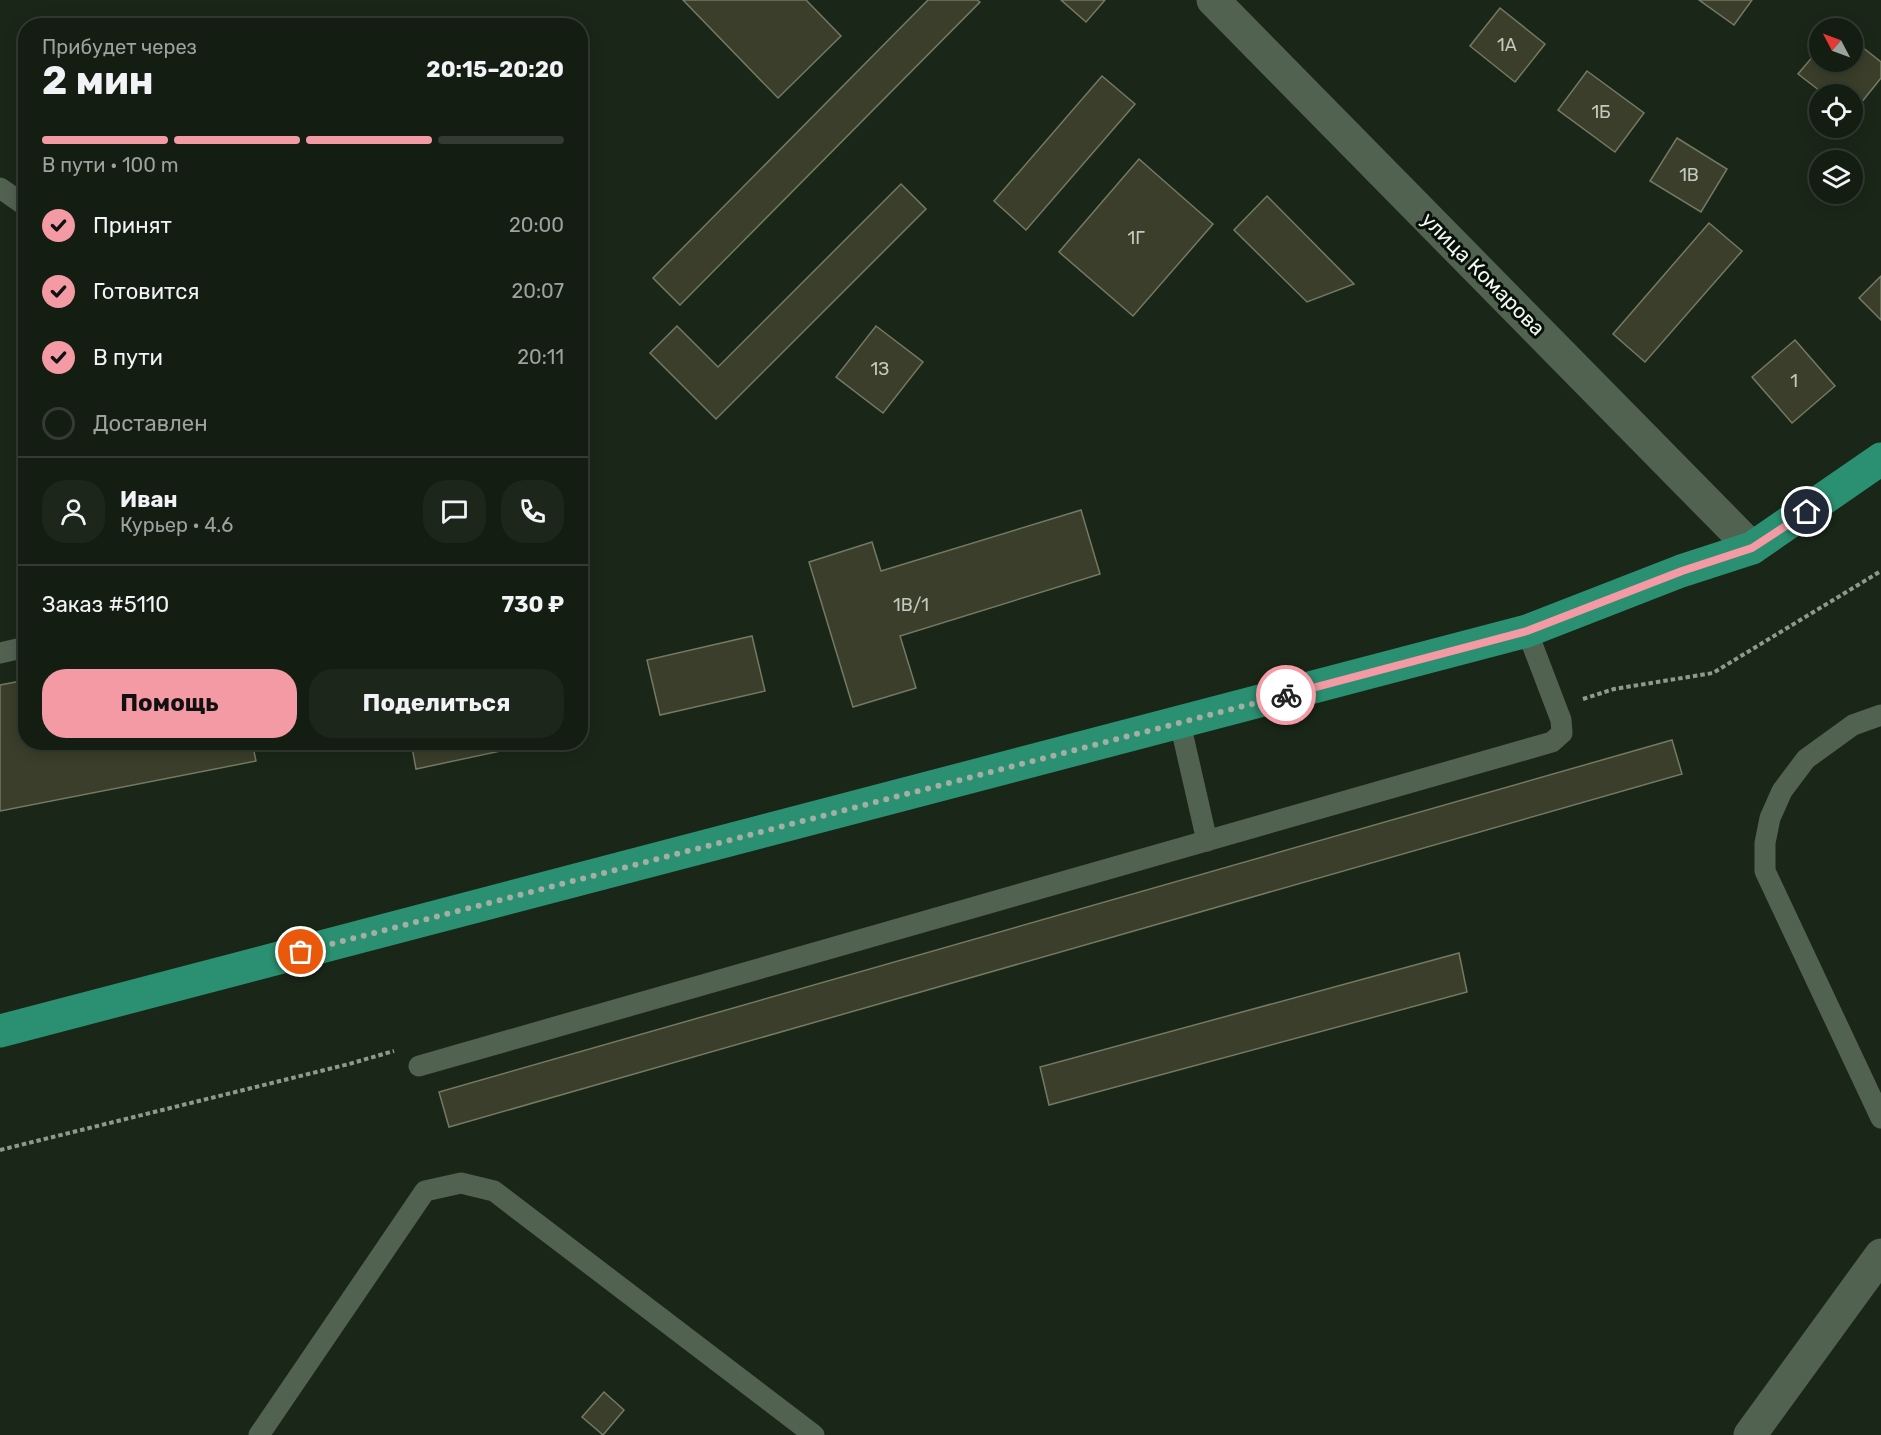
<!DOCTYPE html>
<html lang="ru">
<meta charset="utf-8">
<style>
body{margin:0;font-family:Rubik,sans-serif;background:#1d261b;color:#f1f3f6;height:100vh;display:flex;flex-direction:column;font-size:22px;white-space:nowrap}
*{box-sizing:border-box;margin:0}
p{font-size:20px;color:#9da29f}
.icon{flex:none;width:33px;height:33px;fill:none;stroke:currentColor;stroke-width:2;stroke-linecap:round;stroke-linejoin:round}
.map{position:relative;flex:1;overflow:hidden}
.sheet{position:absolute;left:18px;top:18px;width:570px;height:732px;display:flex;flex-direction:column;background:#141d12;border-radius:24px;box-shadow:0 3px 15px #0003,0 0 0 2px #333b32}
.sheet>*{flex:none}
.needle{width:39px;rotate:311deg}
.buttons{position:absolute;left:1809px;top:18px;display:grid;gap:12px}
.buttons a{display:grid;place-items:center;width:54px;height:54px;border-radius:50%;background:#141d12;box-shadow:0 3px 15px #0003,0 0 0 2px #333b32;font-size:30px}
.pin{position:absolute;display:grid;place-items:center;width:51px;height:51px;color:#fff;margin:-26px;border:3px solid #fff;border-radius:50%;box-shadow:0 2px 6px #0007}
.courier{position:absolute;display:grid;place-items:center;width:60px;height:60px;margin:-30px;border:4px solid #f49aa5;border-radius:50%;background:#fff;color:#222;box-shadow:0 2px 8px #0007}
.headline em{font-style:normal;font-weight:700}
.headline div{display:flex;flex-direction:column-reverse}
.headline{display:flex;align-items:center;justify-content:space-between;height:102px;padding:0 24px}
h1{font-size:39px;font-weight:700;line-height:45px}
.bar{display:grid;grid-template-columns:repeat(4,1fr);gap:9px 6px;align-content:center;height:72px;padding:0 24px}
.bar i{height:8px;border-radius:4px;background:#333b32}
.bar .current{background:#f49aa5}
.bar p{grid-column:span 4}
.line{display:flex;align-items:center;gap:15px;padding:0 24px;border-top:2px solid #333b32}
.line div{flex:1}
.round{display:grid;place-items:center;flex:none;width:63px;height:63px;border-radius:24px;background:#1d261b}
ol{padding:0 24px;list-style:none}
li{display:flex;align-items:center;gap:18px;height:66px}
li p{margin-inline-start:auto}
li .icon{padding:6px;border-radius:50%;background:#f49aa5;color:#111;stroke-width:4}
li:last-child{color:#9da29f}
li i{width:33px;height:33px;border:3px solid #333b32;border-radius:50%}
.cta{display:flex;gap:12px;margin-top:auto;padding:12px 24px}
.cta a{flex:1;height:69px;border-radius:24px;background:#f49aa5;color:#111;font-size:24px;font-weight:700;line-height:69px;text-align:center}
.cta a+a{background:#1d261b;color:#f1f3f6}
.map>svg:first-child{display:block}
.building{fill:#3a3e2a;stroke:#747963;stroke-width:1.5}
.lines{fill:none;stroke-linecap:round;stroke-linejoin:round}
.path{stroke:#8f9a8d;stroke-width:4;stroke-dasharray:4.5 3;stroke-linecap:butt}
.service{stroke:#526251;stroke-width:21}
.minor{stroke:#526251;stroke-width:33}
.trunk{stroke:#2b9071;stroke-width:33}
.done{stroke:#a4afa3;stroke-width:6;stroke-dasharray:0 10.8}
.route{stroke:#f49aa5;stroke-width:8}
.labels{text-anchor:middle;stroke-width:6;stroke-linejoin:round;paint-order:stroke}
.number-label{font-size:18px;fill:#c2cabd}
.street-label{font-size:21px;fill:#eff8ee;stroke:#080e08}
</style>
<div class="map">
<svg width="1881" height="1435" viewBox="0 0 1881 1435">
<rect width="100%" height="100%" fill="#1a2718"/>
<g class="building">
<path d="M683,0H806L841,36L778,98Z"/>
<path d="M928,0H977L980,2L680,305L653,278Z"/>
<path d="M1061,0H1105L1086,22Z"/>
<path d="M1699,0H1752L1734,25Z"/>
<path d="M1500,8L1545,44L1515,82L1470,46Z"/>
<path d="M1852,39L1881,62V78L1852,114V94H1824L1798,74L1820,48V62H1852Z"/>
<path d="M1587,71L1644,113L1615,152L1558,110Z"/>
<path d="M1102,76L1135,104L1026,230L994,201Z"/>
<path d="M1677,138L1727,169L1701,212L1650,181Z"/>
<path d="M1139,159L1213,224L1133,316L1059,252Z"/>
<path d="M901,184L926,209L716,419L650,353L677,326L718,367Z"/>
<path d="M1267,196L1354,284L1307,302L1234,230Z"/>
<path d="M1709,223L1742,251L1645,362L1613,334Z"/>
<path d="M1881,276V320L1859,298Z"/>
<path d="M876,326L923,362L883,413L836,377Z"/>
<path d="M1795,340L1835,386L1792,423L1752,377Z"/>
<path d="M1081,510L1100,574L900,636L916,688L853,707L809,562L872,542L881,571Z"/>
<path d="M752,636L765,691L660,715L647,660Z"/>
<path d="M26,680V742H252L256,761L0,811V685Z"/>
<path d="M1672,740L1682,774L449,1127L439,1092Z"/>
<path d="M411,742H529V745L416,769Z"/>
<path d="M1459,953L1467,992L1049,1105L1040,1067Z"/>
<path d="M604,1392L624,1410L603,1435L582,1417Z"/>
</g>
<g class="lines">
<g class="path">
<path d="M1583,699L1614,689L1713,673L1881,571"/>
<path d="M0,1150L349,1064L394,1051"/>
</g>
<g class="service">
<path d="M0,188L26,206"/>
<path d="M0,653L26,647"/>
<path d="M1881,715L1853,725L1806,759L1782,791L1770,818L1765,843V871L1881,1118"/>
<path d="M1180,723L1207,841"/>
<path d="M419,1066L1552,742L1562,733L1561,720L1527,631"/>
<path d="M259,1435L425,1191L461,1183L494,1191L814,1435"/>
</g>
<g class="minor">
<path d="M1213,0L1752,548"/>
<path d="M1750,1435L1881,1255"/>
</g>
<path class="trunk" d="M0,1031L1527,631L1681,571L1752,548L1881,459"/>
</g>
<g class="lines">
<path class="done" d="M301,952L1286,695"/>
<path class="route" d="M1286,695L1527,631L1682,571L1752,548L1807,512"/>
</g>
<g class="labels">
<g class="number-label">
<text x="1507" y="51">1А</text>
<text x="1601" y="118">1Б</text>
<text x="1689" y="181">1В</text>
<text x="1136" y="244">1Г</text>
<text x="880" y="375">1З</text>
<text x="1794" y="387">1</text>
<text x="911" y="611">1В/1</text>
</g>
<g class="street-label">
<text transform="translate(1483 274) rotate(45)" y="7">улица Комарова</text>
</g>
</g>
</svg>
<div class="buttons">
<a><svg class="needle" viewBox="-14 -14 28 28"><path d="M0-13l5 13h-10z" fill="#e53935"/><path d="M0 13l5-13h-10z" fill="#9da29f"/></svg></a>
<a><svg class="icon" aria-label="locate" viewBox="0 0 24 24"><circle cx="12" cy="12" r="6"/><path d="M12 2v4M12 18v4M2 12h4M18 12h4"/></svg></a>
<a><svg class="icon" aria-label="layers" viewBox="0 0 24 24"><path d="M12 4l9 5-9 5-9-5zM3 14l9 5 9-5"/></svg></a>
</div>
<div class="pin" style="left:301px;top:952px;background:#ea580c"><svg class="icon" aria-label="bag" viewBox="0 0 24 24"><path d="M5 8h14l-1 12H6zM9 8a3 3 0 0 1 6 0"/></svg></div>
<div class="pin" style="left:1807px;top:512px;background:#1f2937"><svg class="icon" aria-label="home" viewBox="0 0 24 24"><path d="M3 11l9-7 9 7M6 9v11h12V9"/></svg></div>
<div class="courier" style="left:1286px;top:695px"><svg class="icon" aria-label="bike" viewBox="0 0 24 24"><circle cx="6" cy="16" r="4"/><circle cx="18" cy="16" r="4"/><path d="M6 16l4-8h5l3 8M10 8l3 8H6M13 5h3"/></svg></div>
<section class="sheet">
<div class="headline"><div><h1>2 мин</h1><p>Прибудет через</p></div><em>20:15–20:20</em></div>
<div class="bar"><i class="current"></i><i class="current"></i><i class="current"></i><i></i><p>В пути · 100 m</p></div>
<ol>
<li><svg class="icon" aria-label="check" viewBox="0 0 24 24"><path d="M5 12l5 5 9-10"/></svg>Принят<p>20:00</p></li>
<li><svg class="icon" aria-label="check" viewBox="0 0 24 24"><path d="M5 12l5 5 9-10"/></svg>Готовится<p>20:07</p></li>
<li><svg class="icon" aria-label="check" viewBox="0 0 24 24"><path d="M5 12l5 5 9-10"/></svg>В пути<p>20:11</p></li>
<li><i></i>Доставлен</li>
</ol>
<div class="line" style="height:108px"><a class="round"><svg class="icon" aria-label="person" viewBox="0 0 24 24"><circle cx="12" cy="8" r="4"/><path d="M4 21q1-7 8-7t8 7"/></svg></a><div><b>Иван</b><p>Курьер · 4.6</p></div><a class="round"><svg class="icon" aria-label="chat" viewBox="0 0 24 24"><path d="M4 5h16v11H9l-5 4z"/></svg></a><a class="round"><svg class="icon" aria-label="phone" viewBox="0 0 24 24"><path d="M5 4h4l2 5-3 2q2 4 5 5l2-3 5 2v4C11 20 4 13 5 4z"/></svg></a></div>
<div class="line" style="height:78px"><div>Заказ #5110</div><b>730 ₽</b></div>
<div class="cta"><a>Помощь</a><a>Поделиться</a></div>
</section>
</div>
